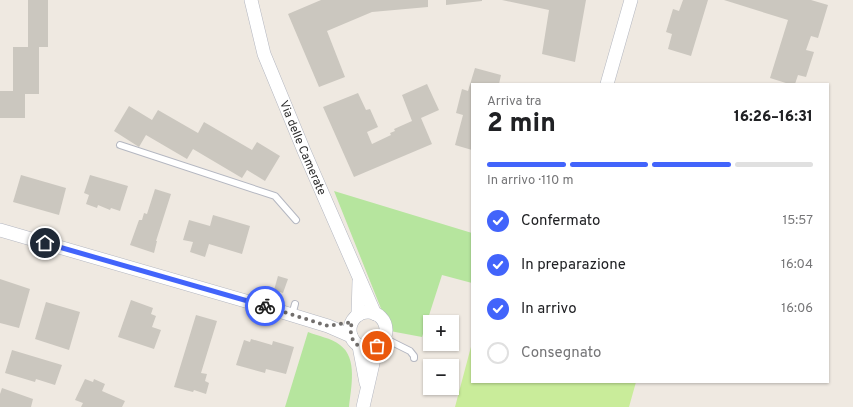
<!DOCTYPE html>
<html lang="it">
<meta charset="utf-8">
<style>
body{margin:0;font-family:Overpass,sans-serif;background:#f6f6f6;color:#202124;height:100vh;display:flex;flex-direction:column;font-size:15px;white-space:nowrap}
*{box-sizing:border-box;margin:0}
p{font-size:13px;color:#757577}
.icon{flex:none;width:22px;height:22px;fill:none;stroke:currentColor;stroke-width:2;stroke-linecap:round;stroke-linejoin:round}
.map{position:relative;flex:1;overflow:hidden}
.drawer{position:absolute;left:471px;top:83px;width:358px;height:300px;display:flex;flex-direction:column;background:#fff;border-radius:0px;box-shadow:0 1px 3px #0004}
.drawer>*{flex:none}
.controls{position:absolute;left:423px;top:315px;display:grid;gap:8px}
.controls a{display:grid;place-items:center;width:36px;height:36px;border-radius:0px;background:#fff;box-shadow:0 1px 3px #0004;font-size:20px}
.pin{position:absolute;display:grid;place-items:center;width:34px;height:34px;color:#fff;margin:-17px;border:2px solid #fff;border-radius:50%;box-shadow:0 1px 4px #0007}
.courier{position:absolute;display:grid;place-items:center;width:40px;height:40px;margin:-20px;border:3px solid #4264fb;border-radius:50%;background:#fff;color:#222;box-shadow:0 1px 5px #0007}
.headline em{font-style:normal;font-weight:800}
.headline div{display:flex;flex-direction:column-reverse}
.headline{display:flex;align-items:center;justify-content:space-between;height:68px;padding:0 16px}
h1{font-size:26px;font-weight:800;line-height:30px}
.bar{display:grid;grid-template-columns:repeat(4,1fr);gap:6px 4px;align-content:center;height:48px;padding:0 16px}
.bar i{height:5px;border-radius:3px;background:#e0e0e0}
.bar .selected{background:#4264fb}
.bar p{grid-column:span 4}
ol{padding:0 16px;list-style:none}
li{display:flex;align-items:center;gap:12px;height:44px}
li p{margin-inline-start:auto}
li .icon{padding:4px;border-radius:50%;background:#4264fb;color:#fff;stroke-width:4}
li:last-child{color:#757577}
li i{width:22px;height:22px;border:2px solid #e0e0e0;border-radius:50%}
.map>svg:first-child{display:block}
.green{fill:#b6e59e}
.pitch{fill:#c9ec9a}
.building{fill:#cbc7bf}
.lines{fill:none;stroke-linecap:round;stroke-linejoin:round}
.lane-casing{stroke:#b4b7c1;stroke-width:8}
.street-casing{stroke:#b4b7c1;stroke-width:14}
.lane{stroke:#fff;stroke-width:6}
.street{stroke:#fff;stroke-width:13}
.done{stroke:#726f6d;stroke-width:4;stroke-dasharray:0 7.2}
.route{stroke:#4264fb;stroke-width:5}
.labels{text-anchor:middle;stroke-width:3;stroke-linejoin:round;paint-order:stroke}
.street-label{font-size:12px;fill:#2e2e2e;stroke:#fff}
</style>
<div class="map">
<svg width="853" height="407" viewBox="0 0 853 407">
<rect width="100%" height="100%" fill="#efe9e1"/>
<g class="green">
<path d="M334,191L472,233V283L442,275L422,337L390,331Z"/>
<path d="M308,332C318,336 331,338 340,345C358,358 351,388 349,407H285Z"/>
</g>
<path class="pitch" d="M472,343V382H636L629,407H455Z"/>
<g class="building">
<path d="M28,0H48V47H39V94H25V118H0V91H13V47H28Z"/>
<path d="M321,0H428V7L372,12L327,31L345,77L319,87L288,14Z"/>
<path d="M446,0H482V1L446,5Z"/>
<path d="M502,0H586L575,62L542,54L549,10Z"/>
<path d="M683,0H708L691,56L668,49L672,34L666,32L673,9L679,11Z"/>
<path d="M724,0H811L828,5L818,38L811,36L806,50L814,52L806,77L798,75L795,84H789L770,78L788,20Z"/>
<path d="M475,68L501,75L499,84H472V150L455,145L463,115L456,113L462,89L468,91Z"/>
<path d="M427,84L439,110L421,118L432,144L354,177L323,107L358,93L366,110L370,109L378,127L367,132L372,144L391,135L390,133L395,131L394,129L412,121L402,95Z"/>
<path d="M129,106L152,120L158,110L198,133L204,122L252,150L257,142L280,156L265,181L247,170L242,178L193,149L187,159L146,135L139,147L114,131Z"/>
<path d="M21,175L66,188L59,215L13,202Z"/>
<path d="M90,175L128,186L120,211L111,208L110,210L98,205L97,208L86,204L89,195L84,193Z"/>
<path d="M155,189L171,194L156,241H157L154,253L130,245L139,220H142L144,213L147,214Z"/>
<path d="M213,215L250,226L242,254L209,244L205,257L190,252L193,242L183,240L189,220L210,226Z"/>
<path d="M278,276L288,279L283,293L274,290Z"/>
<path d="M0,279L30,289L19,328L0,323Z"/>
<path d="M131,300L153,308L151,314L156,316L152,327L161,330L154,349L118,337Z"/>
<path d="M46,302L80,312L69,350L35,339Z"/>
<path d="M196,315L217,321L201,373L207,374L205,381L209,383L206,394L194,390L193,392L174,387Z"/>
<path d="M251,339L272,345L273,341L294,347L286,374L266,369L265,373L236,365L244,340L250,342Z"/>
<path d="M12,350L62,365L55,385L36,379L35,382L5,373Z"/>
<path d="M85,379L93,382L94,379L105,384L102,391L125,401L122,407H81L83,403L75,400Z"/>
<path d="M2,388L33,399L31,407H0V394Z"/>
</g>
<g class="lines">
<g class="lane-casing">
<g id="lane">
<path d="M120,145L275,196L296,220"/>
<path d="M256,304L260,293"/>
<path d="M292,315L295,304"/>
<path d="M384,338L410,351L414,356V358"/>
</g>
</g>
<g class="street-casing">
<g id="street">
<path id="s1" d="M251,0L264,54L304,151L375,314"/>
<path d="M607,84L631,0"/>
<path d="M0,230L256,304L328,326L351,336"/>
<circle cx="368" cy="330" r="18"/>
<path d="M358,315L359,281"/>
<path d="M359,346L366,383"/>
<path d="M363,407L377,346"/>
</g>
</g>
<use href="#lane" class="lane"/>
<use href="#street" class="street"/>
</g>
<g class="lines">
<path class="done" d="M265,306L328,326L352,322C347,340 358,353 377,346"/>
<path class="route" d="M45,243L265,306"/>
</g>
<g class="labels">
<g class="street-label">
<text dy="4" stroke="none"><textPath href="#s1" startOffset="157">Via delle Camerate</textPath></text>
</g>
</g>
</svg>
<div class="controls">
<a>+</a>
<a>−</a>
</div>
<div class="pin" style="left:377px;top:346px;background:#ea580c"><svg class="icon" aria-label="bag" viewBox="0 0 24 24"><path d="M5 8h14l-1 12H6zM9 8a3 3 0 0 1 6 0"/></svg></div>
<div class="pin" style="left:45px;top:243px;background:#1f2937"><svg class="icon" aria-label="home" viewBox="0 0 24 24"><path d="M3 11l9-7 9 7M6 9v11h12V9"/></svg></div>
<div class="courier" style="left:265px;top:306px"><svg class="icon" aria-label="bike" viewBox="0 0 24 24"><circle cx="6" cy="16" r="4"/><circle cx="18" cy="16" r="4"/><path d="M6 16l4-8h5l3 8M10 8l3 8H6M13 5h3"/></svg></div>
<section class="drawer">
<div class="headline"><div><h1>2 min</h1><p>Arriva tra</p></div><em>16:26–16:31</em></div>
<div class="bar"><i class="selected"></i><i class="selected"></i><i class="selected"></i><i></i><p>In arrivo · 110 m</p></div>
<ol>
<li><svg class="icon" aria-label="check" viewBox="0 0 24 24"><path d="M5 12l5 5 9-10"/></svg>Confermato<p>15:57</p></li>
<li><svg class="icon" aria-label="check" viewBox="0 0 24 24"><path d="M5 12l5 5 9-10"/></svg>In preparazione<p>16:04</p></li>
<li><svg class="icon" aria-label="check" viewBox="0 0 24 24"><path d="M5 12l5 5 9-10"/></svg>In arrivo<p>16:06</p></li>
<li><i></i>Consegnato</li>
</ol>
</section>
</div>
